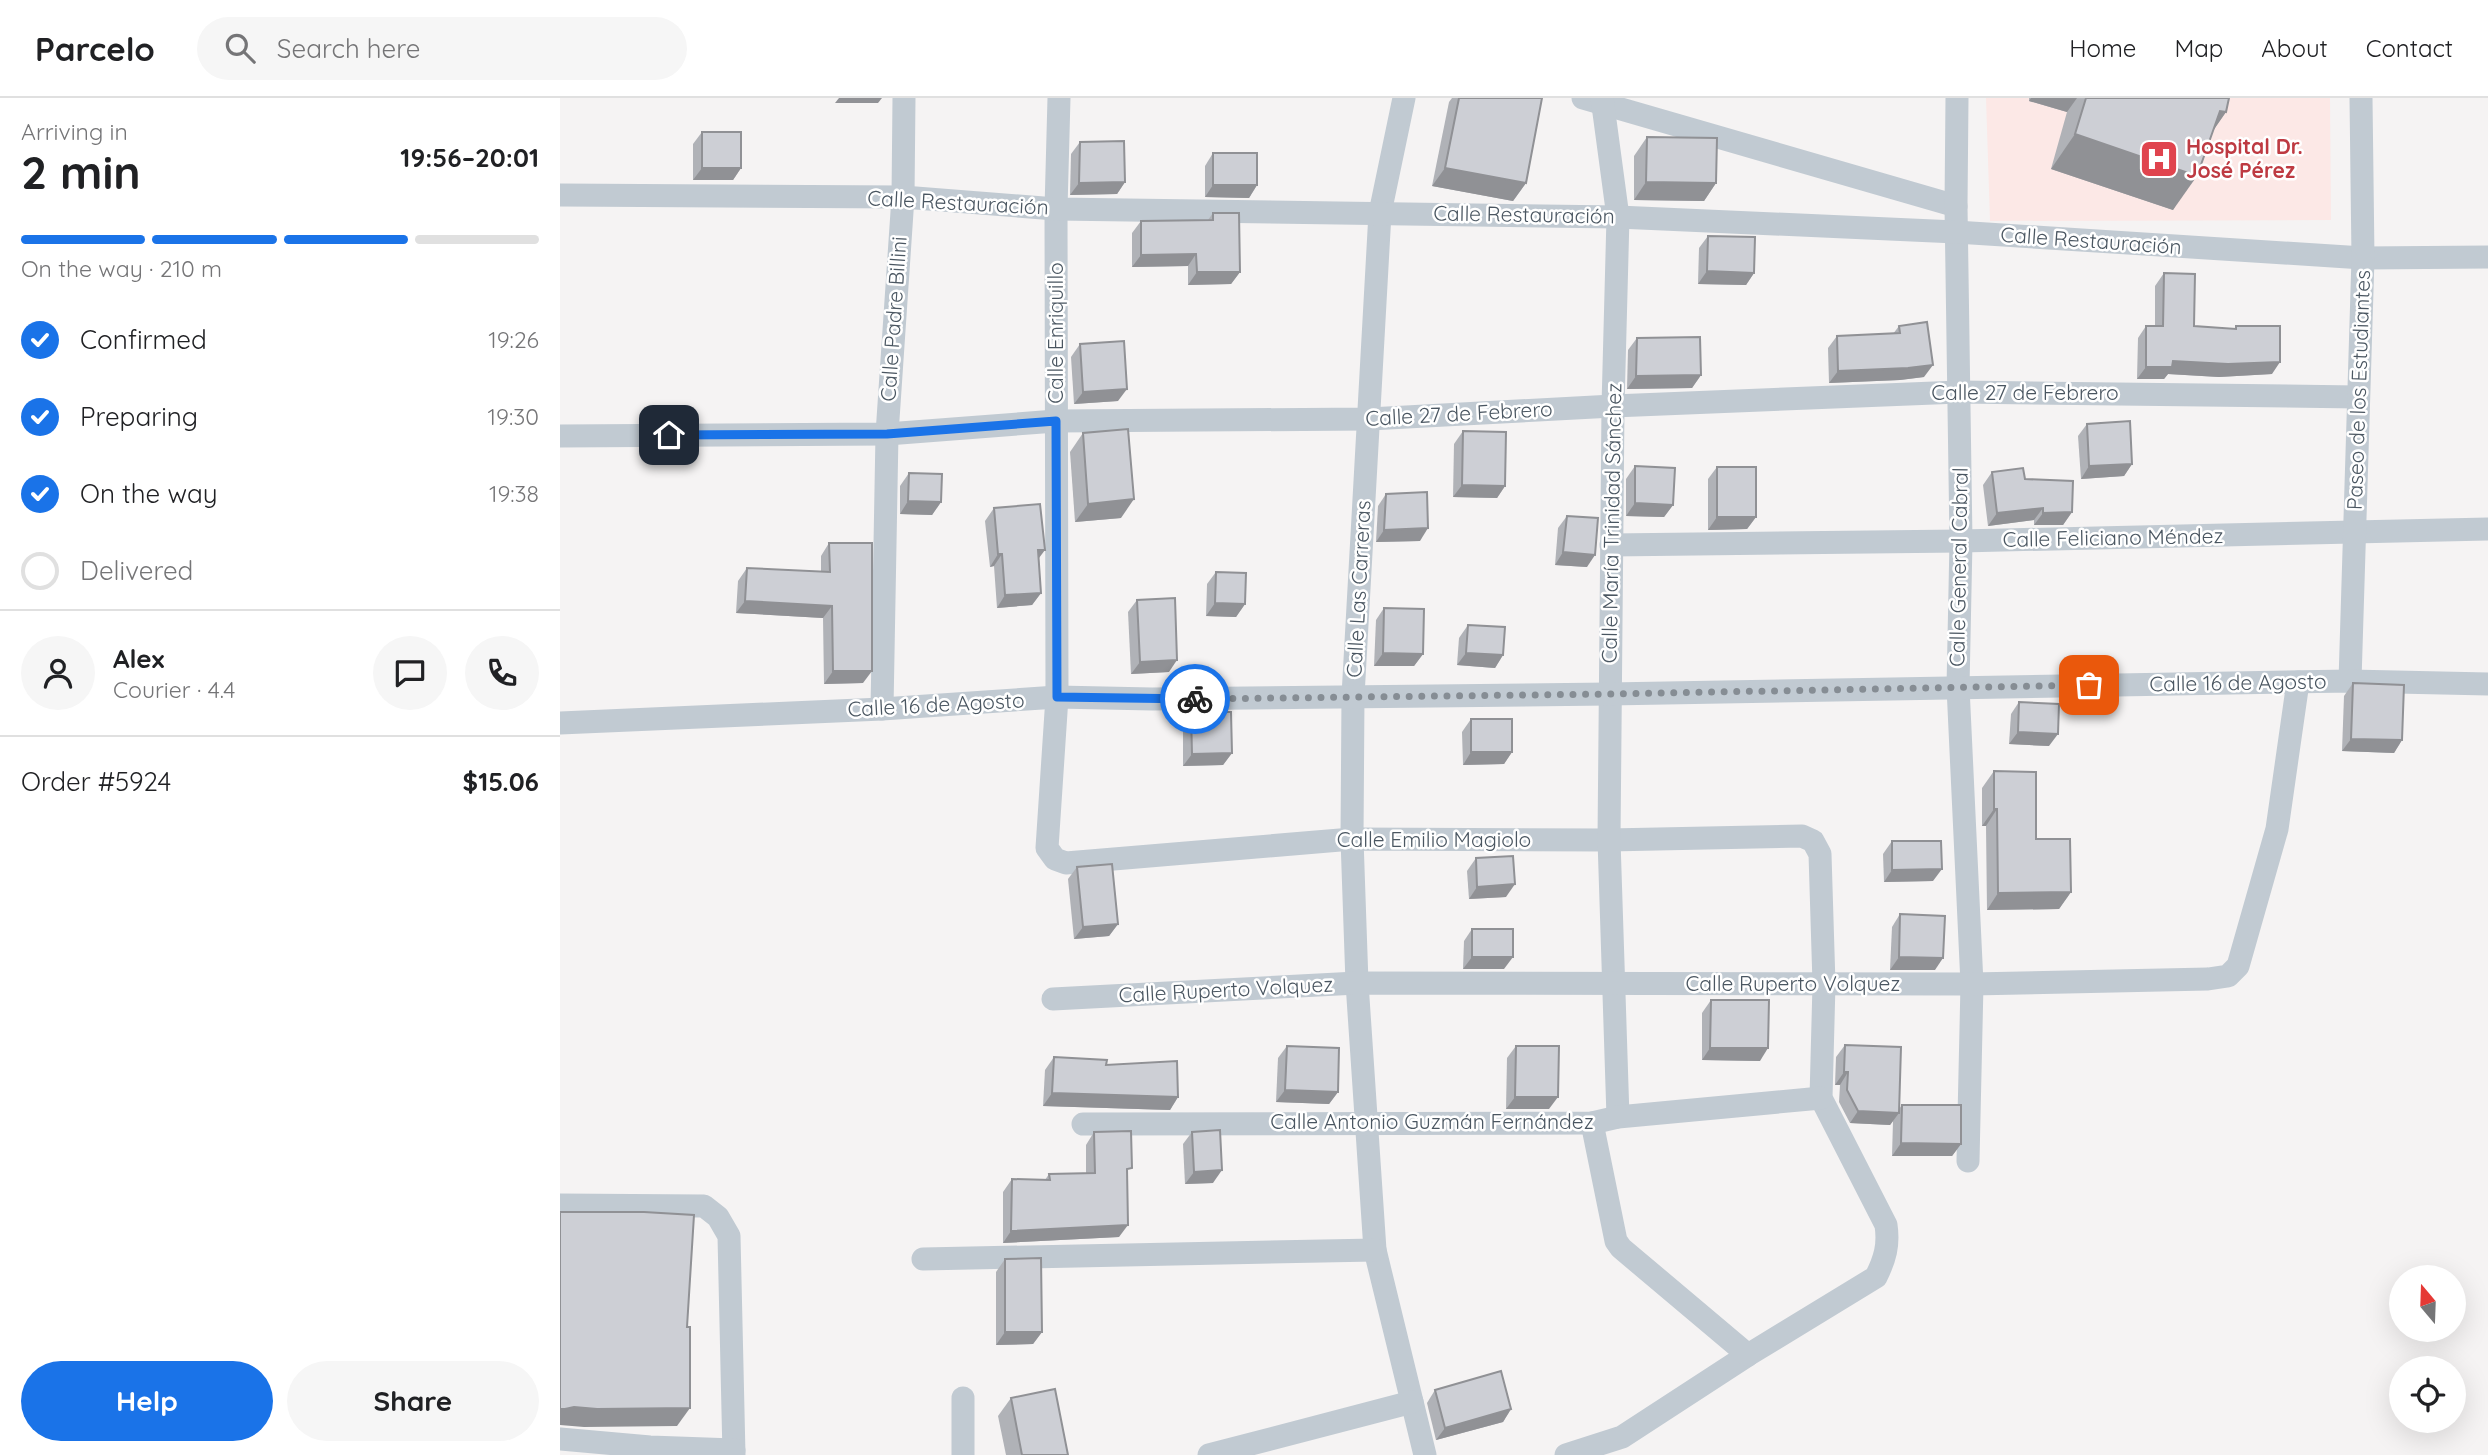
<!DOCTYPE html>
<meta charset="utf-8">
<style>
body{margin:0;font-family:Quicksand,sans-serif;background:#f6f6f6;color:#202124;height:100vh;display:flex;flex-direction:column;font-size:26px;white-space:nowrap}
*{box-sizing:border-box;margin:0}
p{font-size:23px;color:#757577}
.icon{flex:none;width:38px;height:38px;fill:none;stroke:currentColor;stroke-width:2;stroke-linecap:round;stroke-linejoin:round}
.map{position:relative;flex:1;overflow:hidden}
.panel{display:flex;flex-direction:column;background:#fff;width:560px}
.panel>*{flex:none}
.needle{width:46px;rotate:341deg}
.fabs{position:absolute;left:1829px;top:1167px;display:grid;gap:14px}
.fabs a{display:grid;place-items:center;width:77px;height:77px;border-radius:50%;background:#fff;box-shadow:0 7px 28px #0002;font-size:35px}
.pin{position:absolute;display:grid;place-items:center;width:60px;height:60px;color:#fff;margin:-30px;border-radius:14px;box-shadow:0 4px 10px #0006}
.courier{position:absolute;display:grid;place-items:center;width:70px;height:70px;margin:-35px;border:5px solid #1a73e8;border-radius:50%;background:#fff;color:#222;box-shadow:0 2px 9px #0007}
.summary em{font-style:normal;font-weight:700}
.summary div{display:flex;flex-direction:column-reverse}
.summary{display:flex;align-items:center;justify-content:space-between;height:119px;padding:0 21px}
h1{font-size:46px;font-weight:700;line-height:52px}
.bar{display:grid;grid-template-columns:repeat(4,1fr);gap:10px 7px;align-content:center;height:84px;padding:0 21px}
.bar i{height:9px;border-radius:5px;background:#e0e0e0}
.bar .active{background:#1a73e8}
.bar p{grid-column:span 4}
.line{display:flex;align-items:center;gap:18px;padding:0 21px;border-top:2px solid #e0e0e0}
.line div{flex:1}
.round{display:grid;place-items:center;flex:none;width:74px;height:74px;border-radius:37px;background:#f6f6f6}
ol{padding:0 21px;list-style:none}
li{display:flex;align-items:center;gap:21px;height:77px}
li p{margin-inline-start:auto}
li .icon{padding:7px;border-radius:50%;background:#1a73e8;color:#fff;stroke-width:4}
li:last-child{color:#757577}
li i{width:38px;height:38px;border:4px solid #e0e0e0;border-radius:50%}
.button{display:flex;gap:14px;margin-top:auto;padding:14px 21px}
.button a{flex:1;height:80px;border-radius:42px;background:#1a73e8;color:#fff;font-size:28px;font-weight:700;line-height:80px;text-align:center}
.button a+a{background:#f6f6f6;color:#202124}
header{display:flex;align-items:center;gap:42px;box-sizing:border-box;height:98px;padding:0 35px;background:#fff;border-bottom:2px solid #e0e0e0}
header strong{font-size:33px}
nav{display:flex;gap:38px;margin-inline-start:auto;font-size:24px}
.search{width:490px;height:63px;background:#f6f6f6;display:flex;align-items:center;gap:18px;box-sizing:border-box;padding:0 24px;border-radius:38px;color:#757577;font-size:26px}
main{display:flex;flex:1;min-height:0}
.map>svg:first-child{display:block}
.medical{fill:#fce8e6}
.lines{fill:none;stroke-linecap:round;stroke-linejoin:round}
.street{stroke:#c1cad2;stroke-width:23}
.wall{fill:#b0b2b7}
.shaded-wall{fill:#909195}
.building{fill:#cdcfd5;stroke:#909195;stroke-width:2}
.done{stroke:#868d94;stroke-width:7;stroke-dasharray:0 12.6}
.route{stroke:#1a73e8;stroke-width:9}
.labels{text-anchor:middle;stroke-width:5;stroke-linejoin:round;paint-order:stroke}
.health-label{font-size:21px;font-weight:bold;fill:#be3a42;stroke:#fff;text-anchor:start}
.street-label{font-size:21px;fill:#4a5661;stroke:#fff}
</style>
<header>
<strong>Parcelo</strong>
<div class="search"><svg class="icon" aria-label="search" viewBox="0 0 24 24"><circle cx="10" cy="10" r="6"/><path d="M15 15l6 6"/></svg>Search here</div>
<nav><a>Home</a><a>Map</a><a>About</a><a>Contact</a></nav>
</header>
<main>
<section class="panel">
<div class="summary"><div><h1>2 min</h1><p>Arriving in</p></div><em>19:56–20:01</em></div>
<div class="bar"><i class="active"></i><i class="active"></i><i class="active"></i><i></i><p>On the way · 210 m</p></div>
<ol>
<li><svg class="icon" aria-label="check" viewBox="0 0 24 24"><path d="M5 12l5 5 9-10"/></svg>Confirmed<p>19:26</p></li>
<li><svg class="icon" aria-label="check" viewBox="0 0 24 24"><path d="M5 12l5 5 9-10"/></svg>Preparing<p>19:30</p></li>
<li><svg class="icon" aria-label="check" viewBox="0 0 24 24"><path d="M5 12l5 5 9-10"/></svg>On the way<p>19:38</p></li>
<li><i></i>Delivered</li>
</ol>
<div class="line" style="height:126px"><a class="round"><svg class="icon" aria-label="person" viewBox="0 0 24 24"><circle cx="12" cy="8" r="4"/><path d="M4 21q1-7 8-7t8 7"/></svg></a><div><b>Alex</b><p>Courier · 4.4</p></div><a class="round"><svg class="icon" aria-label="chat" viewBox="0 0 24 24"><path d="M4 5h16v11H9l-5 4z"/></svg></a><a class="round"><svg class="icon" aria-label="phone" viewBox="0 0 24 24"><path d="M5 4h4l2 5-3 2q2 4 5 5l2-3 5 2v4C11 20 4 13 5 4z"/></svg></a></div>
<div class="line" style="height:91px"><div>Order #5924</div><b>$15.06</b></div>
<div class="button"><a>Help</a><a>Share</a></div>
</section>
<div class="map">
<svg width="1928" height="1357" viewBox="0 0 1928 1357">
<rect width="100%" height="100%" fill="#f5f3f3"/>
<path class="medical" d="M1426,0H1770L1771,122L1430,123Z"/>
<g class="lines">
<g class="street">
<path d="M499,0L496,111L497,599L487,750L495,761L506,765L792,741L1049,742L1242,738L1253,743L1260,756L1264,886L1261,1000L1326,1127C1329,1147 1325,1161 1316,1179L1188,1257L1062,1339L1006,1357"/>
<path d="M844,0L820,115L793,598L792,741L797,885L815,1152L865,1357"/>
<path d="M1023,0L1396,108"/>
<path d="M1042,0L1058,119L1053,308L1049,742L1058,1019"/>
<path d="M1397,0L1396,108L1401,443L1398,589L1412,886L1408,1063"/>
<path d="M0,97L343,99L496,111L1058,119L1396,134L1803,160L1928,159"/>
<path d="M0,338L327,336L496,323L809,321L1053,308L1399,294L1798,299"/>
<path d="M1051,447L1401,443L1928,431"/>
<path d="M1790,583L1803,160L1801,0"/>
<path d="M322,611L327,336L343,99L344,0"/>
<path d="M0,625L322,611L497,599L592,601L1049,596L1790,583L1928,586"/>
<path d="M493,901L797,885L1412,886L1648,881L1668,878L1678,868L1717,731L1738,584"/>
<path d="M1032,1025L1056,1143L1061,1150L1188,1257"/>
<path d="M523,1026L1032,1025L1058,1019L1261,1000"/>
<path d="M0,1107L144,1108L158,1119L169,1138L174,1357"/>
<path d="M363,1161L815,1152"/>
<path d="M0,1341L90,1349L174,1352"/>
<path d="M403,1357V1300"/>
<path d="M649,1357L852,1304"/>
</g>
</g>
<g class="wall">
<path d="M892,0H982L966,85L953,103L872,88L889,4Z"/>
<path d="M1469,0H1669L1666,14L1654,31L1613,112L1491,71L1507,14L1469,3Z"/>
<path d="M142,34L181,70L173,82H133V46Z"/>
<path d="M1087,39L1156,85L1144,103L1074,102V58Z"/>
<path d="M520,44L565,84L557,96L510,97L511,56Z"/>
<path d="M653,55L697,87L689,100L645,99V68Z"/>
<path d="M653,115L680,174L671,186L628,187V168L572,169V135L581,123L648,122Z"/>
<path d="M1148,138L1194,175L1186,187L1138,186L1139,150Z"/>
<path d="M1604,175L1634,228L1675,231L1676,228L1712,276L1659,279L1608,276L1604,281H1577L1578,240L1586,228H1595V188Z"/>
<path d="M1339,228L1364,279L1340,282L1269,285L1268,250L1277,238L1333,236Z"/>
<path d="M1077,240L1141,277L1132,290L1067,291L1068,252Z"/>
<path d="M520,246L558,303L514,306L511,259Z"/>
<path d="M1527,326L1572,366L1564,378L1521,381L1518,338Z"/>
<path d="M903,333L945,388L937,400L893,399L894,346Z"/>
<path d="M523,335L561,420L515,424L510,354Z"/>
<path d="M1075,368L1113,407L1104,419L1066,418V381Z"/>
<path d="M1157,369L1196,419L1187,431L1148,432V381Z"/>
<path d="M1432,374L1465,381L1512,414L1503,427H1474V422L1428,428L1423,387Z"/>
<path d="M349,375L381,404L372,417L340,416V388Z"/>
<path d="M826,396L860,443L816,444L818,408Z"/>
<path d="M434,410L479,461L481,495L472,507L437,510L434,468L430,469L425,423Z"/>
<path d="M1007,418L1027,469L995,467L998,430Z"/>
<path d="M269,445L303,585L264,586L263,520L176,515L178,483L187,470L261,474V458Z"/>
<path d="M656,474L685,506L676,519L646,518L647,486Z"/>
<path d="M577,502L609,574L571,576L568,514Z"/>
<path d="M824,510L863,556L854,568H814L816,522Z"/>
<path d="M908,527L943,557L935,570L897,567L899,540Z"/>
<path d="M1793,585L1842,642L1834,655L1782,653L1784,598Z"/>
<path d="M1459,604L1489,648L1449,646L1451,616Z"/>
<path d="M631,614L672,655L663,667L623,668V627Z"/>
<path d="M911,621L952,654L944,666L903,667L902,634Z"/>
<path d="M1434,673L1476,741L1511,794L1499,811L1427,812L1426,728H1422V690Z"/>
<path d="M1332,743L1373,783L1324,784L1323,756Z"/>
<path d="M916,760L946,799L909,801L907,773Z"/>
<path d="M517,769L558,826L549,838L514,841L508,781Z"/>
<path d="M1340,816L1375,872H1330L1332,829Z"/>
<path d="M912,831L944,871H903L904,843Z"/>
<path d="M1151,902L1200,963L1142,962V915Z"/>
<path d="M1285,947L1339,1011L1342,1007L1401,1046L1392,1058H1332L1333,1023L1330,1027L1290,1025L1279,1004L1280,987H1275L1276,959Z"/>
<path d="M727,948L778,994L769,1006L716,1004L718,960Z"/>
<path d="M956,948L989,1011H946L947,960Z"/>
<path d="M494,959L618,999L610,1012L483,1008L485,972Z"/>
<path d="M534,1034L567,1076L559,1139L443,1145V1094L452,1081L485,1082L489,1076L526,1075V1047Z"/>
<path d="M632,1034L653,1085L625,1086L623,1046Z"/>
<path d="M445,1161L482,1234L473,1246L436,1247V1174Z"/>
<path d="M875,1292L951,1311L943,1324L876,1342L867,1305Z"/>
<path d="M451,1300L508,1357H446L438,1318Z"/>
</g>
<g class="shaded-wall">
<path d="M279,0H322L318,5H275Z"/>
<path d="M1471,0H1517L1507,14L1469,3Z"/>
<path d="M1660,13L1666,14L1642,49Z"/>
<path d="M1515,36L1637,78L1613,112L1491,71Z"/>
<path d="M142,70H181L173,82H133Z"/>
<path d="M885,70L966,85L953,103L872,88Z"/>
<path d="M565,84L557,96L510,97L519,85Z"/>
<path d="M1086,84L1156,85L1144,103L1074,102Z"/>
<path d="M653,87H697L689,100L645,99Z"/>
<path d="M636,156L628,168L572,169L581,157Z"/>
<path d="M1147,173L1194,175L1186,187L1138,186Z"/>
<path d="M637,174H680L671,186L628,187Z"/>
<path d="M1613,263L1720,264L1712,276L1659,279L1608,276L1604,281H1577L1586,269Z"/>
<path d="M1373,267L1364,279L1340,282L1269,285L1278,273Z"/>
<path d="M1141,277L1132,290L1067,291L1076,278Z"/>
<path d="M567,291L558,303L514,306L523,294Z"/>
<path d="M1572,366L1564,378L1521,381L1529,368Z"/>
<path d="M902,387L945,388L937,400L893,399Z"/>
<path d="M574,401L561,420L515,424L528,406Z"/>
<path d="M348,403L381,404L372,417L340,416Z"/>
<path d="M1075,405L1113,407L1104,419L1066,418Z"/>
<path d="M1483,410L1474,422L1428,428L1437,415Z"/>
<path d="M1512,414L1503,427H1474L1483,415Z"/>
<path d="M1157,419H1196L1187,431L1148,432Z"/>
<path d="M868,430L860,443L816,444L824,432Z"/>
<path d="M478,452H485L476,464Z"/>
<path d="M1003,454L1035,457L1027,469L995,467Z"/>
<path d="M438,456H442L434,468L430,469Z"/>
<path d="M481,495L472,507L437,510L445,497Z"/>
<path d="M185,503L272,508L263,520L176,515Z"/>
<path d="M655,505L685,506L676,519L646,518Z"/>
<path d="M823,555L863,556L854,568H814Z"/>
<path d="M906,555L943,557L935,570L897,567Z"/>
<path d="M617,562L609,574L571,576L580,564Z"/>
<path d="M273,573H312L303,585L264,586Z"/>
<path d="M1458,634L1498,636L1489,648L1449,646Z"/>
<path d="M1791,641L1842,642L1834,655L1782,653Z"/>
<path d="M911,654H952L944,666L903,667Z"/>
<path d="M672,655L663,667L623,668L632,656Z"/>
<path d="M1434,711H1437L1426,728H1422Z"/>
<path d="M1382,771L1373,783L1324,784L1332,772Z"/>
<path d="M955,786L946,799L909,801L917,789Z"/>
<path d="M1511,794L1499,811L1427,812L1438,795Z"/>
<path d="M558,826L549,838L514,841L523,829Z"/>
<path d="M912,859H953L944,871H903Z"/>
<path d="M1339,859L1383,860L1375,872H1330Z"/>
<path d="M1150,950H1208L1200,963L1142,962Z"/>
<path d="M1284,974H1288L1280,987H1275Z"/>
<path d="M725,992L778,994L769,1006L716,1004Z"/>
<path d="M492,995L618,999L610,1012L483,1008Z"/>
<path d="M955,999H998L989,1011H946Z"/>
<path d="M1298,1013L1339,1015L1330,1027L1290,1025Z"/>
<path d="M1341,1045L1401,1046L1392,1058H1332Z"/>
<path d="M662,1072L653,1085L625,1086L634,1074Z"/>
<path d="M568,1127L559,1139L443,1145L451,1133Z"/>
<path d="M445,1234H482L473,1246L436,1247Z"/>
<path d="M14,1309L130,1310L117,1328L24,1329L0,1327V1311Z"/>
<path d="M951,1311L943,1324L876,1342L885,1330Z"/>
</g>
<g class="building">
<path d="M899,0H982L966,85L885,70Z"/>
<path d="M1526,0H1669L1666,14L1660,13L1637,78L1515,36Z"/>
<rect x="142" y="34" width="39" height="36"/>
<path d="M1087,39L1157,40L1156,85L1086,84Z"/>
<path d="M564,43L565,84L519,85L520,44Z"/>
<rect x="653" y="55" width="44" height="32"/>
<path d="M653,115H679L680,174H637L636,156L581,157V123L653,122Z"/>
<path d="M1148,138L1195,139L1194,175L1147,173Z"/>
<path d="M1604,175L1635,176L1634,228L1676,231V228H1720V264L1668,266L1613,263L1612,269H1586V228H1603Z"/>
<path d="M1367,224L1373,267L1348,270L1278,273L1277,238L1340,235L1339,228Z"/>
<path d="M1140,239L1141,277L1076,278L1077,240Z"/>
<path d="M564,243L567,291L523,294L520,246Z"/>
<path d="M1570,323L1572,366L1529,368L1527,326Z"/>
<path d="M568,331L574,401L528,406L523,335Z"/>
<path d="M903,333L946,334L945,388L902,387Z"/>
<path d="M1075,368L1115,370L1113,407L1075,405Z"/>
<rect x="1157" y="369" width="39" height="50"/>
<path d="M1463,370L1465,381L1513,383L1512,414L1483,415V410L1437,415L1432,374Z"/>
<path d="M349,375L382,376L381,404L348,403Z"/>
<path d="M867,394L868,430L824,432L826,396Z"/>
<path d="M480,406L485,452H478L481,495L445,497L442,456H438L434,410Z"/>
<path d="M1007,418L1038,420L1035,457L1003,454Z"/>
<path d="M269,445H312V573H273L272,508L185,503L187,470L270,474Z"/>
<path d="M656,474L686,475L685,506L655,505Z"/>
<path d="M615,500L617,562L580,564L577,502Z"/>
<path d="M824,510L864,511L863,556L823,555Z"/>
<path d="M908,527L945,529L943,557L906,555Z"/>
<path d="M1793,585L1844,587L1842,642L1791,641Z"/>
<path d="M1459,604L1499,606L1498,636L1458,634Z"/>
<path d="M631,614H671L672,655L632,656Z"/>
<rect x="911" y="621" width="41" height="33"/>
<path d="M1434,673L1476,674V741H1510L1511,794L1438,795L1437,711H1434Z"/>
<path d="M1332,743H1381L1382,771L1332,772Z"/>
<path d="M953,758L955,786L917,789L916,760Z"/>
<path d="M552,766L558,826L523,829L517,769Z"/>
<path d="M1340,816L1385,818L1383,860L1339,859Z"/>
<rect x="912" y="831" width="41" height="28"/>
<path d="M1151,902H1209L1208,950H1150Z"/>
<path d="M1285,947L1341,949L1339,1015L1298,1013L1287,992L1288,974H1284Z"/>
<path d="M727,948L779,950L778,994L725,992Z"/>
<path d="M956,948H999L998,999H955Z"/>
<path d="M494,959L547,962L546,967L617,963L618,999L492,995Z"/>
<path d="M1342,1007H1401V1046L1341,1045Z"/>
<path d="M660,1032L662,1072L634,1074L632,1034Z"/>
<path d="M571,1033L572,1070L567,1071L568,1127L451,1133L452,1081L490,1082L489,1076L535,1075L534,1034Z"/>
<path d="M0,1114H84L134,1117L127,1229H130V1310L37,1311L14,1309L5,1311H0Z"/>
<path d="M481,1160L482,1234H445V1161Z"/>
<path d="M941,1273L951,1311L885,1330L875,1292Z"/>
<path d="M495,1291L508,1357H462L451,1300Z"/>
</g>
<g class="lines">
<path class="done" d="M635,601L1049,596L1529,587"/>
<path class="route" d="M109,337L327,336L496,323L497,599L635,601"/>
</g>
<defs>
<g id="hospital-square" transform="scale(2.0125)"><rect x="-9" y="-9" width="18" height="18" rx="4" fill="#e0444e" stroke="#fff"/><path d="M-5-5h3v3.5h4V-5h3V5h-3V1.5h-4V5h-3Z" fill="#fff"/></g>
</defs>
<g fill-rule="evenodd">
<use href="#hospital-square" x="1599" y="61"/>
</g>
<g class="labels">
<g class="health-label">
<text x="1626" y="56">Hospital Dr.<tspan x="1626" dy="24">José Pérez</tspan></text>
</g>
<g class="street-label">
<text transform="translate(398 105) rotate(3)" y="7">Calle Restauración</text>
<text transform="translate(964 117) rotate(1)" y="7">Calle Restauración</text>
<text transform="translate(1531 143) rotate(4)" y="7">Calle Restauración</text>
<text transform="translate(334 221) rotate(-86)" y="7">Calle Padre Billini</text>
<text transform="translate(496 235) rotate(-90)" y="7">Calle Enriquillo</text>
<text transform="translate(1799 292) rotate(-88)" y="7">Paseo de los Estudiantes</text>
<text x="1465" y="302">Calle 27 de Febrero</text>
<text transform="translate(899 316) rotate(-3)" y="7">Calle 27 de Febrero</text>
<text transform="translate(1052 425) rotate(-89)" y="7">Calle María Trinidad Sánchez</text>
<text transform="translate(1553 440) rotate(-1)" y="7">Calle Feliciano Méndez</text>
<text transform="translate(1399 469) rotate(-89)" y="7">Calle General Cabral</text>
<text transform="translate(799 491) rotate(-87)" y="7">Calle Las Carreras</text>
<text transform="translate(1678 585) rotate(-1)" y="7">Calle 16 de Agosto</text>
<text transform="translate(376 607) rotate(-3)" y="7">Calle 16 de Agosto</text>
<text x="874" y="749">Calle Emilio Magiolo</text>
<text x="1233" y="893">Calle Ruperto Volquez</text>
<text transform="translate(666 892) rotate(-3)" y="7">Calle Ruperto Volquez</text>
<text x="872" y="1031">Calle Antonio Guzmán Fernández</text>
</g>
</g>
</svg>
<div class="fabs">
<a><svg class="needle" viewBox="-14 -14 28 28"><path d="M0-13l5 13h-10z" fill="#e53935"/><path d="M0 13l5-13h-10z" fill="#757577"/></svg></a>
<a><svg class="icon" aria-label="locate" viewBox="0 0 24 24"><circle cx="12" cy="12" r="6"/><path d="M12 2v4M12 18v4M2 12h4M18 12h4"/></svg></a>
</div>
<div class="pin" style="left:1529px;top:587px;background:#ea580c"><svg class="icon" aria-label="bag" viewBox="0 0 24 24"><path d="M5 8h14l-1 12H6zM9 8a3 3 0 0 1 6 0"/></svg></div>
<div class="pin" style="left:109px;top:337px;background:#1f2937"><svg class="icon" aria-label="home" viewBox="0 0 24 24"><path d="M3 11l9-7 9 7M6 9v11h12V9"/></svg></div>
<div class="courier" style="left:635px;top:601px"><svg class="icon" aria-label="bike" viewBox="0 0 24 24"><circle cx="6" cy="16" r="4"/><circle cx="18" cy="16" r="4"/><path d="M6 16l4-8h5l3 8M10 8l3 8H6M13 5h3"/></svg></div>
</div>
</main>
